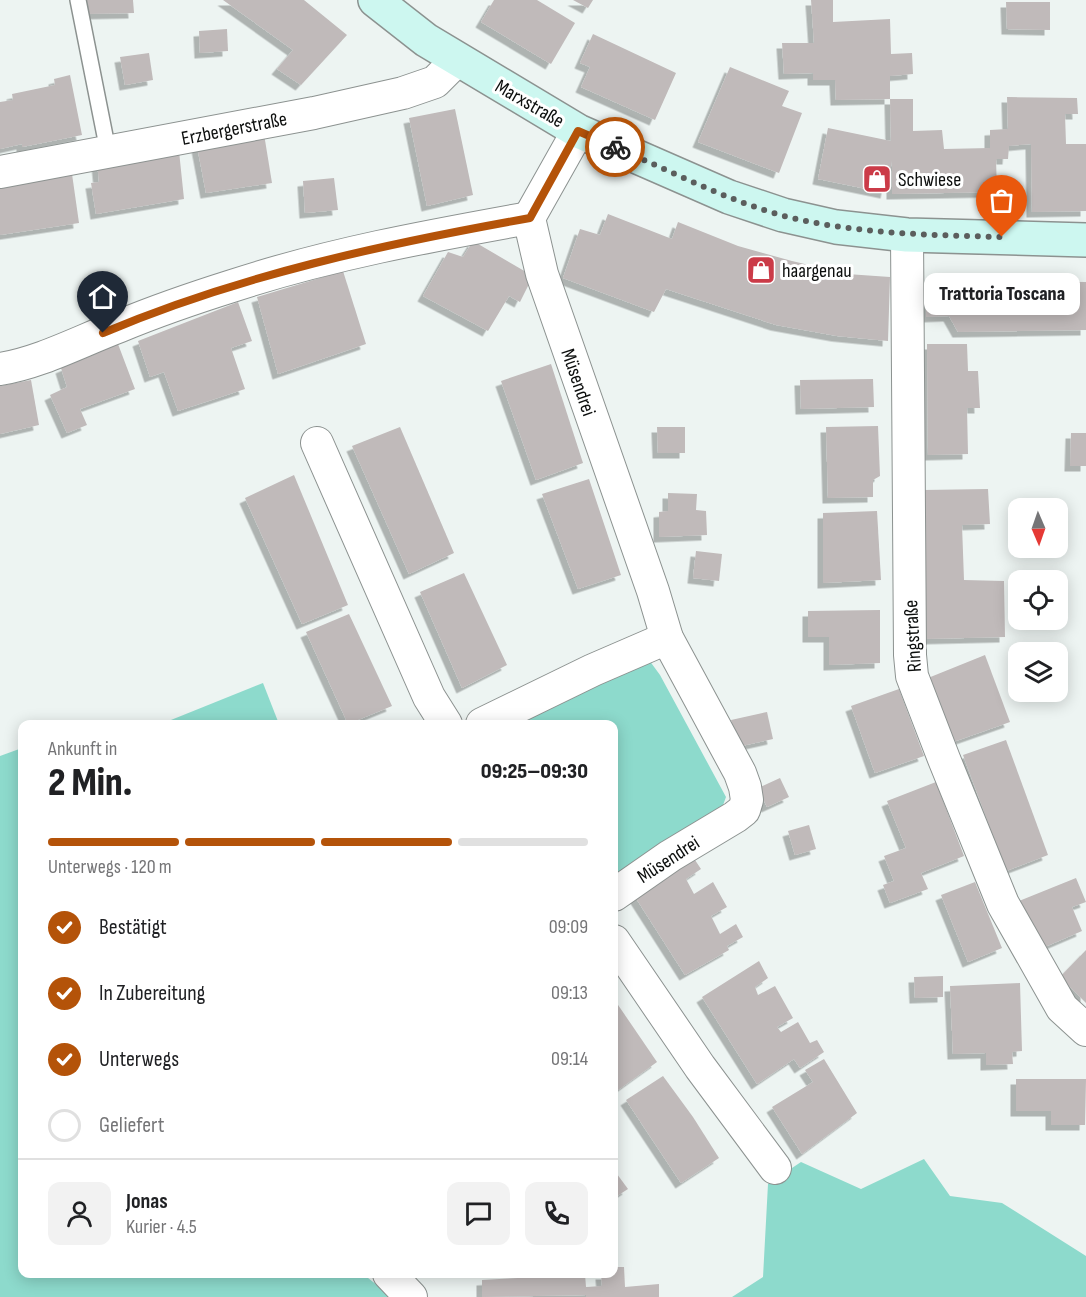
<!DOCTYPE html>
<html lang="de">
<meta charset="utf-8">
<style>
body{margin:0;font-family:"Sofia Sans Condensed",sans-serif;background:#f2f2f2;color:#202124;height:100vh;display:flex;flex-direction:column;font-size:22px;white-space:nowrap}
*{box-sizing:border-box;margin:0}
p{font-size:20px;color:#757577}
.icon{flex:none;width:33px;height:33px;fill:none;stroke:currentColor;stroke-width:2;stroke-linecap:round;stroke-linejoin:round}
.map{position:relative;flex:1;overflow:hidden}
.sheet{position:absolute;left:18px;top:720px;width:600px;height:558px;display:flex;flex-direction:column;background:#fff;border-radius:12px;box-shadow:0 3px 15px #0003}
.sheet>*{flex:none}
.needle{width:39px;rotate:178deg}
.buttons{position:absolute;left:1008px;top:498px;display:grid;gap:12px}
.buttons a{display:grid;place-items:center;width:60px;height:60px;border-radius:12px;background:#fff;box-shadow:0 3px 15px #0003;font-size:30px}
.pin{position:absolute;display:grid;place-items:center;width:51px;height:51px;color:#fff;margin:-62px -26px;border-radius:50% 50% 50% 0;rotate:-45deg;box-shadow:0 0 6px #0007}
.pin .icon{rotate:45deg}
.courier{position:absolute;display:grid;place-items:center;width:60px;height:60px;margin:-30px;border:4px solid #b45309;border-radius:50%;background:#fff;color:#222;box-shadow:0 2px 8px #0007}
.bubble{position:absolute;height:42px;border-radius:12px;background:#fff;box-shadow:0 3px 15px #0003;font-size:20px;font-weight:800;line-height:42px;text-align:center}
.headline em{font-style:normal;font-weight:800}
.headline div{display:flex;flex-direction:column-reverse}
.headline{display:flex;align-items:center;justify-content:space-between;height:102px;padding:0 30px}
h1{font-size:39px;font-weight:800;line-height:45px}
.bar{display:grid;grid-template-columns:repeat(4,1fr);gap:9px 6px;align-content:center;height:72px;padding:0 30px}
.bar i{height:8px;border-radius:4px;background:#e0e0e0}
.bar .active{background:#b45309}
.bar p{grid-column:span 4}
.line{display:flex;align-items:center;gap:15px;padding:0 30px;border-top:2px solid #e0e0e0}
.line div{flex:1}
.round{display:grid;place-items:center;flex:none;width:63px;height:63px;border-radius:12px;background:#f2f2f2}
ol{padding:0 30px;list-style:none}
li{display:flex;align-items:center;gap:18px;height:66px}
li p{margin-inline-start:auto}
li .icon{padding:6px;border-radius:50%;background:#b45309;color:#fff;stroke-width:4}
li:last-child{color:#757577}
li i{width:33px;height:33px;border:3px solid #e0e0e0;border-radius:50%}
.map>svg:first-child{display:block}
.green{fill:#8ddacc}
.building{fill:#c0baba;filter:url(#shadow)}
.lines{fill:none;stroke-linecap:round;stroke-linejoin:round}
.lane-casing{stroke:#8c9290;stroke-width:18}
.street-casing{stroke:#8c9290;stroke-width:34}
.secondary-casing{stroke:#8c9290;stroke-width:36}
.lane{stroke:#fff;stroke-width:15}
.street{stroke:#fff;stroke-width:32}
.secondary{stroke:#cdf7f0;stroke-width:33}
.done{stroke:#5b5e5d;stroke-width:6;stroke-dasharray:0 10.8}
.route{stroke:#b45309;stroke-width:8}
.labels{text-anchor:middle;stroke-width:6;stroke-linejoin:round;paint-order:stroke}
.street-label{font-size:20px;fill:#0c0e0d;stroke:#fff}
.poi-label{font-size:20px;fill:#0c0e0d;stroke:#fff;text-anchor:start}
</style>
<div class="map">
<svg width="1086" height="1297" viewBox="0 0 1086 1297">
<defs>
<filter id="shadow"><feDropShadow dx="-5.5" dy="5.5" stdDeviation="0" flood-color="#0004"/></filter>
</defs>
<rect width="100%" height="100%" fill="#edf4f2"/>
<g class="green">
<path d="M649,660L660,675L726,797L722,808L614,880V724H514Z"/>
<path d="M263,683L279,724H161Z"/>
<path d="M22,748V1274H363L392,1297H0V756Z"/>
<path d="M924,1159L950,1196L1002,1203L1086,1256V1297H732L763,1277L768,1184L801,1162L861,1189Z"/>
</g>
<g class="building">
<path d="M86,0H133L134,13L86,14Z"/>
<path d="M223,0H304L347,35L301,85L277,69L293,50Z"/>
<path d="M494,0H537L575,23L551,64L481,22Z"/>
<path d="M573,0H593L588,8Z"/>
<path d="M811,0H833V22L890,19L891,54L912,53L913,74L890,76V99H913V131L942,130L944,149L990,148V130L1008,129L1007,97L1077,98L1078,114H1065L1066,144H1086V211L1032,212L1031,144L1009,146L1008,159H996L997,192L892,194V161L886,193L818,179L828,128L891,141L890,99L836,100L835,80H813V73L784,74L782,43H814Z"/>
<path d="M1006,2H1050V30L1007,29Z"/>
<path d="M227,29L228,51L200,53L199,31Z"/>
<path d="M593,34L676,73L655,120L581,87L590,67L580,63Z"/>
<path d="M149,53L153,80L125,85L120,57Z"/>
<path d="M730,67L789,91L782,106L802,113L779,173L698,142Z"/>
<path d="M70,75L82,135L22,147V144L0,149V102L13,100L12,94L55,85L54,79Z"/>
<path d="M455,109L473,195L427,206L409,118Z"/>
<path d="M264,134L272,183L206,193L197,146Z"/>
<path d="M179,151L184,199L96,214L91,183L99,182L97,162Z"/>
<path d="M72,174L79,223L0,235V184Z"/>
<path d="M334,178L338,210L305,213L303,181Z"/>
<path d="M608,214L672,239L678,222L738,246L792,261L847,274L890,277L888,341L837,336L776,325L666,289L654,312L563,278L580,229L600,235Z"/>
<path d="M473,241L533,276L520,302L509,296L488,331L423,296L448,252L463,257Z"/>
<path d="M343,271L366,344L278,374L257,297Z"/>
<path d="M926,280L1086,282V330L958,332L949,316L926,317Z"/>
<path d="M238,302L252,341L231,348L245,389L178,411L164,372L150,377L138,341Z"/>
<path d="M118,344L135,389L80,409L87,425L67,433L50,395L67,387L61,368Z"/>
<path d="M927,344H967L968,371H978L980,408H967L968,454L928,455Z"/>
<path d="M551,364L583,463L536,480L501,381Z"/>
<path d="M873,379L874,407L801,409L800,380Z"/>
<path d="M31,380L39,425L0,434V386Z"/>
<path d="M878,426L880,476L873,480V497L828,498L826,427Z"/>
<path d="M400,427L454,553L409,574L352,446Z"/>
<path d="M657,427H685V453H658Z"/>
<path d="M1071,433H1086V466H1070Z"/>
<path d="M294,475L348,605L302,624L245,498Z"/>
<path d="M589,479L621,575L578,589L542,494Z"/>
<path d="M988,489L990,524L962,525L964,580L1004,581L1005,637L924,639L923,490Z"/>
<path d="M668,493L697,494L696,510L706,511L707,535L659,537V512L668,511Z"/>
<path d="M877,511L881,580L823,583V513Z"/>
<path d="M696,551L722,554L719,581L693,578Z"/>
<path d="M464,573L507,665L462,688L420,592Z"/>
<path d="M880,610V663L829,665V637H808V611Z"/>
<path d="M349,614L392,706L348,724L306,632Z"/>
<path d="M985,655L1010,722L953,742L928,678Z"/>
<path d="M899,689L924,756L875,773L851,706Z"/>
<path d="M767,712L773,739L737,747L731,720Z"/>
<path d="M1006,740L1048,855L1006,871L963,755Z"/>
<path d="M780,778L789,797L767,807L758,788Z"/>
<path d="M936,782L964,856L921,873L928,889L890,903L883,885L894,881L884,856L906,848L887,801Z"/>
<path d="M809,825L816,849L795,855L788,831Z"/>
<path d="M691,854L701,869L686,879L694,894L713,882L727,907L711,916L720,934L736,924L743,937L727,946L729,950L685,975L632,892Z"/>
<path d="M1076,878L1086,902L1072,907L1082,931L1040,949L1019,901Z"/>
<path d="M975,882L1002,948L968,962L941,895Z"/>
<path d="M1086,950V1003L1060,977Z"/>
<path d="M759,961L768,978L755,987L758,995L775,986L793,1018L777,1027L781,1032L798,1022L810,1043L817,1040L824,1052L800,1068L794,1059L757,1084L702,997Z"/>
<path d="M943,976V997L915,998L914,977Z"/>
<path d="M1020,983L1022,1051L1012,1052L1013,1064L986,1065V1053L953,1054L950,986Z"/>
<path d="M614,999L657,1062L618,1090L614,1083Z"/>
<path d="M824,1059L857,1113L802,1154L772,1107L813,1082L805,1070Z"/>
<path d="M663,1076L693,1117L719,1158L681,1183L626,1100Z"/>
<path d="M1016,1079H1086L1085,1125H1051V1111H1016Z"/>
<path d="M617,1174L628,1189L614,1198V1176Z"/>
<path d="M614,1267H624L625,1287L659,1284V1297H586V1295L482,1297V1280L555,1276V1274H585L586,1287L602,1286L601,1274H614Z"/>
</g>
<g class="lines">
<g class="lane-casing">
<path id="lane" d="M78,0L108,151"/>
</g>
<g class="street-casing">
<g id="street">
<path d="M578,131L529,218L542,274L653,591L667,638L740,773L745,787L747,800L744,810L735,817L670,856L614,895"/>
<path d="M0,172L314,113L403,93L435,82L457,60"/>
<path d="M907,235L910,655L912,676L944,759L1003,904L1062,1008L1086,1030"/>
<path d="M0,369C42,362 80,341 120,326C156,311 194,298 232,286C329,254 429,236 529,218"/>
<path d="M317,443L429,697L446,724"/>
<path d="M482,724L593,670L667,638"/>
<path d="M614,941L700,1067L775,1168"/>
<path d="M389,1274L411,1297"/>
</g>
</g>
<g class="secondary-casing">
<path id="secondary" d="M375,0L426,40L578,131L729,197L783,215L836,227L907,235L1086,240"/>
</g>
<use href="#lane" class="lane"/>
<use href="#street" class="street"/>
<use href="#secondary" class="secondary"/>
</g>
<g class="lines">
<path class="done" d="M615,147C670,171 726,200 784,216C856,234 929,235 1002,237"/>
<path class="route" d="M103,333C240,275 384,244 530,218L578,131L615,147"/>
</g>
<defs>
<g id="shop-square" transform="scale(1.5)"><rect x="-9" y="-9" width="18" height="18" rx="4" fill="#cb3b48" stroke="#fff"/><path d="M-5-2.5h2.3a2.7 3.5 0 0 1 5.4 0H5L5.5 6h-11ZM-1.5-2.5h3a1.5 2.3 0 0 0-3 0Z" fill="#fff"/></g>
</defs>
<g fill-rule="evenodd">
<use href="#shop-square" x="877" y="179"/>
<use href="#shop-square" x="761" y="270"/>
</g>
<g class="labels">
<g class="street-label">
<text transform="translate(530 103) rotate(30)" y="7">Marxstraße</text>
<text transform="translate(234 128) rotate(-11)" y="7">Erzbergerstraße</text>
<text transform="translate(579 382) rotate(71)" y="7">Müsendrei</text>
<text transform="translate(912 636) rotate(-93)" y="7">Ringstraße</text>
<text transform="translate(668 859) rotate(-33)" y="7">Müsendrei</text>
</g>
<g class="poi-label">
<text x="898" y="186">Schwiese</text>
<text x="782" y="277">haargenau</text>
</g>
</g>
</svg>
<div class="buttons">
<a><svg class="needle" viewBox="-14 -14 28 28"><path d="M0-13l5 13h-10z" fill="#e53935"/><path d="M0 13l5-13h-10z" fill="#757577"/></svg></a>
<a><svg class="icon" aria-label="locate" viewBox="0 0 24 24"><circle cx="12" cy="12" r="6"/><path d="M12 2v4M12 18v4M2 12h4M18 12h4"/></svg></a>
<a><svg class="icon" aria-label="layers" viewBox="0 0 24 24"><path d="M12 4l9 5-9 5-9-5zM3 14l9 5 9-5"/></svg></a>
</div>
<div class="pin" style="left:1002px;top:237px;background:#ea580c"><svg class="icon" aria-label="bag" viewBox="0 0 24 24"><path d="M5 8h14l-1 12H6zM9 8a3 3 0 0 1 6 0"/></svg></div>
<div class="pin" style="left:103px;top:333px;background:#1f2937"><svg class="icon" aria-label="home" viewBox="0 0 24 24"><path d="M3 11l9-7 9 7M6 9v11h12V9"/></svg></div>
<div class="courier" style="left:615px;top:147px"><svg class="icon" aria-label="bike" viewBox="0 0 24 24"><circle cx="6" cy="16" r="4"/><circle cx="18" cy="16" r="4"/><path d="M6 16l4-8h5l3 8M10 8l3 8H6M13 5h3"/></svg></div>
<div class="bubble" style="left:924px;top:273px;width:156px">Trattoria Toscana</div>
<section class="sheet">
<div class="headline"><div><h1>2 Min.</h1><p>Ankunft in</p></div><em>09:25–09:30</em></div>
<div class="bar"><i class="active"></i><i class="active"></i><i class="active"></i><i></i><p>Unterwegs · 120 m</p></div>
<ol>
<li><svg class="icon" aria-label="check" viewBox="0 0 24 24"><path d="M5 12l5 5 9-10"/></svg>Bestätigt<p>09:09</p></li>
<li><svg class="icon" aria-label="check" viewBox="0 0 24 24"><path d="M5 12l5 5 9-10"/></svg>In Zubereitung<p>09:13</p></li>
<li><svg class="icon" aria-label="check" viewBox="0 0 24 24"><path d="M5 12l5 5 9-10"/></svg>Unterwegs<p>09:14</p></li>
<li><i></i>Geliefert</li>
</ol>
<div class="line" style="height:108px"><a class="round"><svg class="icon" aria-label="person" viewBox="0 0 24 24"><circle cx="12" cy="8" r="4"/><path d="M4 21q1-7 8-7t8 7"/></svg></a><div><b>Jonas</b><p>Kurier · 4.5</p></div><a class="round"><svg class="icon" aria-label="chat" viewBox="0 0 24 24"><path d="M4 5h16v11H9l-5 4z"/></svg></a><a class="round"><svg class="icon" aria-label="phone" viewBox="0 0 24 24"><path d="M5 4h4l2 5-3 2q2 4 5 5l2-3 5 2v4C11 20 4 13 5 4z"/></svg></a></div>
</section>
</div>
